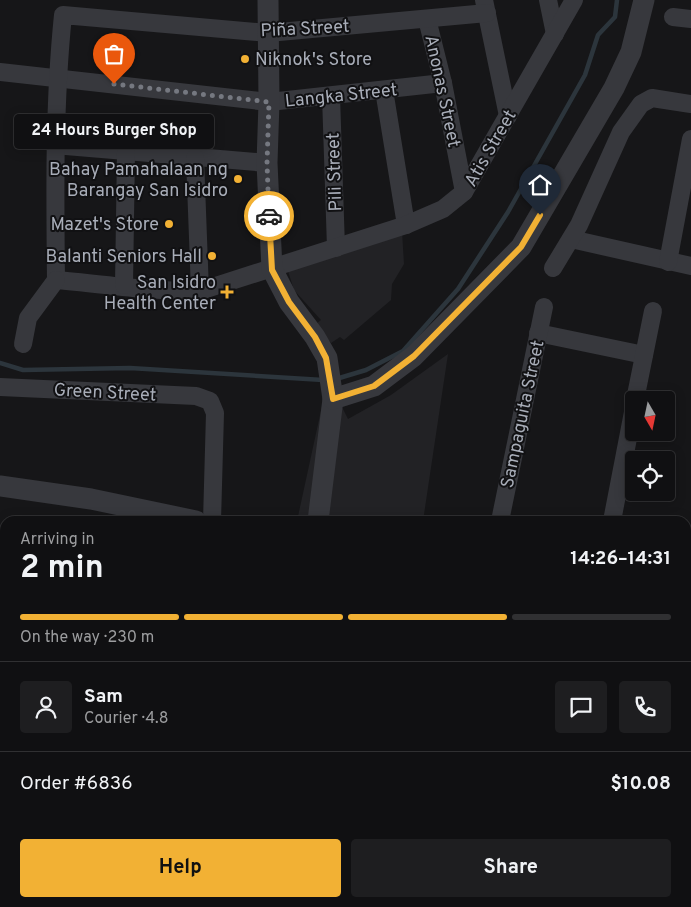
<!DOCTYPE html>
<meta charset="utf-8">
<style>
body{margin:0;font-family:Overpass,sans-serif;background:#1e1e20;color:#f1f3f6;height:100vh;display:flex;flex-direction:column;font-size:19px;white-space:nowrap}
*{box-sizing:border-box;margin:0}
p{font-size:16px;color:#9c9d9f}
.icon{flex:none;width:28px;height:28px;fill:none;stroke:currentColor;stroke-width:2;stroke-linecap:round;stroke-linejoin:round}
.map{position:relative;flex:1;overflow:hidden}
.sheet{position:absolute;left:0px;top:516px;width:691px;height:391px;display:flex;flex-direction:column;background:#101012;border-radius:15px 15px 0 0;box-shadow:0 2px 12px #0003,0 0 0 1px #303032}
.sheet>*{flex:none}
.needle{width:32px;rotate:171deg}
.controls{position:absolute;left:625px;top:391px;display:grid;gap:10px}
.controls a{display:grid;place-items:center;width:50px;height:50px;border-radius:5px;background:#101012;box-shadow:0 2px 12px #0003,0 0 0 1px #303032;font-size:25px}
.pin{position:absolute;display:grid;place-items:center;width:42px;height:42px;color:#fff;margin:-51px -21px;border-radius:50% 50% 50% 0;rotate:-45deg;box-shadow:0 0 5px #0007}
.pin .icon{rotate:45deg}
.courier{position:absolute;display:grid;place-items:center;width:50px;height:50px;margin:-25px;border:4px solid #f2b134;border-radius:50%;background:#fff;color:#222;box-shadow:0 1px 6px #0007}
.bubble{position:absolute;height:35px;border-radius:5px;background:#101012;box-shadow:0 2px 12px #0003,0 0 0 1px #303032;font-size:16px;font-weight:700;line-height:35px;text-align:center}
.headline em{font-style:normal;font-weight:700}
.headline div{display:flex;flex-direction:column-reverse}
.headline{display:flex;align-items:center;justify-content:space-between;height:85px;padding:0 20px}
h1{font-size:32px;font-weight:700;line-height:38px}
.bar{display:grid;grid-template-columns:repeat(4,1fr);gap:8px 5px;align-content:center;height:60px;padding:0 20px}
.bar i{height:6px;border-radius:4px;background:#303032}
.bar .current{background:#f2b134}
.bar p{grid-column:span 4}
.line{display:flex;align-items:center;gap:12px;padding:0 20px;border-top:1px solid #303032}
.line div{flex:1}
.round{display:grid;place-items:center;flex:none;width:52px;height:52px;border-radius:5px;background:#1e1e20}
.primary-button{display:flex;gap:10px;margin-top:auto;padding:10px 20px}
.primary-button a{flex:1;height:58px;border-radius:5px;background:#f2b134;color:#111;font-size:20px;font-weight:700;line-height:58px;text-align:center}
.primary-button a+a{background:#1e1e20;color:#f1f3f6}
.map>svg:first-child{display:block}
.built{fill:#222225}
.water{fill:#2c353c}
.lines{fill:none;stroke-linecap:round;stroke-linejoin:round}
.stream{stroke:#2c353c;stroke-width:4.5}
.minor{stroke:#37383d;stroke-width:18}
.tertiary{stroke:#37383d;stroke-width:21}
.done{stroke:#757880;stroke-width:5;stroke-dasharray:0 9}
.route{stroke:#f2b134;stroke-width:6}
.poi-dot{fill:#f2b134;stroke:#111113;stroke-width:2}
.labels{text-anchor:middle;stroke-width:4;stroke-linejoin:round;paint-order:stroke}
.street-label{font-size:18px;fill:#a8adb8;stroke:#111113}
.poi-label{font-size:18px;fill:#a8adb8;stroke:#111113;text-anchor:end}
</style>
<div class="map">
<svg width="691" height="907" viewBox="0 0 691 907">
<rect width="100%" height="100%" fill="#161618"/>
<g class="built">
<path d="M402,231L404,264L392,284L391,300L344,340L340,337L331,343L315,325L321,320L294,290L288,271Z"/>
<path d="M448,354L423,521H297L325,392L335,393L348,419L391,395Z"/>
<path d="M220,902H369L393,907H220Z"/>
</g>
<path class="water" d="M39,903V902L62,903L61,907H38Z"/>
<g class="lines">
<g class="stream">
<path d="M0,363L23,370L130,368L323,380"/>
<path d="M336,379L366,370L403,351L458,289L508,212L585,75L598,35L615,17L617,0"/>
</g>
<g class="minor">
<path d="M484,0L508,116"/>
<path d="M548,0L555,34"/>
<path d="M673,17L691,19"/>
<path d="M427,19L443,83L464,192"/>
<path d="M0,72L269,102L443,83"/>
<path d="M384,90L406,225"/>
<path d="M331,96L336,248"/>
<path d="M54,145L267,163"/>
<path d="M195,158L200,291"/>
<path d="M571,239L691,266"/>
<path d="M668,262L691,139"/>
<path d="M553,268L579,225L621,132L641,104L652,98L691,104"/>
<path d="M56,280C55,191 54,103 63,15L268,33L487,13"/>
<path d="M56,280C104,284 152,292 200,291L406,225L443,209L464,192L574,0"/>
<path d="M124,285L126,152"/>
<path d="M538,333L644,355"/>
<path d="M23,344L28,318L56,280"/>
<path d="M0,387L196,396L210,401L215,413L212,521"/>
<path d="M635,400L653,311"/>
<path d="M500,521L544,307"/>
<path d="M612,521L634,407"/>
<path d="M686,668L691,642"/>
<path d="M0,751L5,752"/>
<path d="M663,902L685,907"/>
<path d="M425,905L426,902"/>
<path d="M90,907V902"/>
<path d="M534,907L535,902"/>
<path d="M642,907L643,902"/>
</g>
<g class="tertiary">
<path d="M268,0L269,102L267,163L272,269L289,302L315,337L327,358L333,399L318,521"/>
<path d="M333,399L374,386L414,356L521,247L614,88L631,52L644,0"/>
<path d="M0,486L91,499L196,521"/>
<path d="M244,907L245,902"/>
</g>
</g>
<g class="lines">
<path class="done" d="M114,84L269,102L267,163L269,216"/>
<path class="route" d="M269,216L272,270L289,302L315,337L326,358L333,399L374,386L414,356L521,247L540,215"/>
</g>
<g class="poi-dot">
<circle cx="245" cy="59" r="5"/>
<circle cx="238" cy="179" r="5"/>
<circle cx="169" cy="224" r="5"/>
<circle cx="212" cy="256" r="5"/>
<path d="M224.5 284.5h5v5h5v5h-5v5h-5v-5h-5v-5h5z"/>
</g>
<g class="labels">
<g class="street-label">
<text transform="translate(305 28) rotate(-3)" y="6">Piña Street</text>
<text transform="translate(443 91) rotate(78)" y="6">Anonas Street</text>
<text transform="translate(341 95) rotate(-6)" y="6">Langka Street</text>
<text transform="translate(490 148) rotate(-60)" y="6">Atis Street</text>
<text transform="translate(334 172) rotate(-92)" y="6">Pili Street</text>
<text transform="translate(105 392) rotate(3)" y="6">Green Street</text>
<text transform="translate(522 414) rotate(-78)" y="6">Sampaguita Street</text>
</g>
<g class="poi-label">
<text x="255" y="65" text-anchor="start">Niknok's Store</text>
<text x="228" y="175">Bahay Pamahalaan ng<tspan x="228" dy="21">Barangay San Isidro</tspan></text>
<text x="159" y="230">Mazet's Store</text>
<text x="202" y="262">Balanti Seniors Hall</text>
<text x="216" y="288">San Isidro<tspan x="216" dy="21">Health Center</tspan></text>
</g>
</g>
</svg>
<div class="controls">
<a><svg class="needle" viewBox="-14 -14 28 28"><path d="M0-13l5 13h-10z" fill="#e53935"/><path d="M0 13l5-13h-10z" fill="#9c9d9f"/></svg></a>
<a><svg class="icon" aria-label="locate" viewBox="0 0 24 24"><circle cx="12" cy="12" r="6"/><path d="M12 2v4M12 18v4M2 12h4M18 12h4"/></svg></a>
</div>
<div class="pin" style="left:114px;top:84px;background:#ea580c"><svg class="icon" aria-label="bag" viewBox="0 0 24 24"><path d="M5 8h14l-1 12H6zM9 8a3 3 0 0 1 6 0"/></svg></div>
<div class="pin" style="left:540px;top:215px;background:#1f2937"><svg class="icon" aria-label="home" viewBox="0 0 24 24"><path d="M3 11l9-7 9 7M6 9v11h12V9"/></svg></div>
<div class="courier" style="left:269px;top:216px"><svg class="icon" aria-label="car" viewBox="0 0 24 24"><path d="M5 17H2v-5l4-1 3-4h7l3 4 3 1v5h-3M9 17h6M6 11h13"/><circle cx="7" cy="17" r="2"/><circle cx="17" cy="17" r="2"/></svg></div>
<div class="bubble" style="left:14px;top:114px;width:200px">24 Hours Burger Shop</div>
<section class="sheet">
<div class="headline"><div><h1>2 min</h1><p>Arriving in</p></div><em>14:26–14:31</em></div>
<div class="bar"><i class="current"></i><i class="current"></i><i class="current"></i><i></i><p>On the way · 230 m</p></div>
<div class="line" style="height:90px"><a class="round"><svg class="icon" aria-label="person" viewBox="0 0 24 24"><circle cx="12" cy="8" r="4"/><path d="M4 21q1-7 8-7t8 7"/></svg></a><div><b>Sam</b><p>Courier · 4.8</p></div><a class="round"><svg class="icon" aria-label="chat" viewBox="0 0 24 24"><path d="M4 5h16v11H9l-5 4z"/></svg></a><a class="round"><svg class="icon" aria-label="phone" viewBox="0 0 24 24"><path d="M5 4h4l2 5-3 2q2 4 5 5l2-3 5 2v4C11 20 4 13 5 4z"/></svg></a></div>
<div class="line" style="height:65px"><div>Order #6836</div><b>$10.08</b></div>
<div class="primary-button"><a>Help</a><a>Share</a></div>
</section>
</div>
